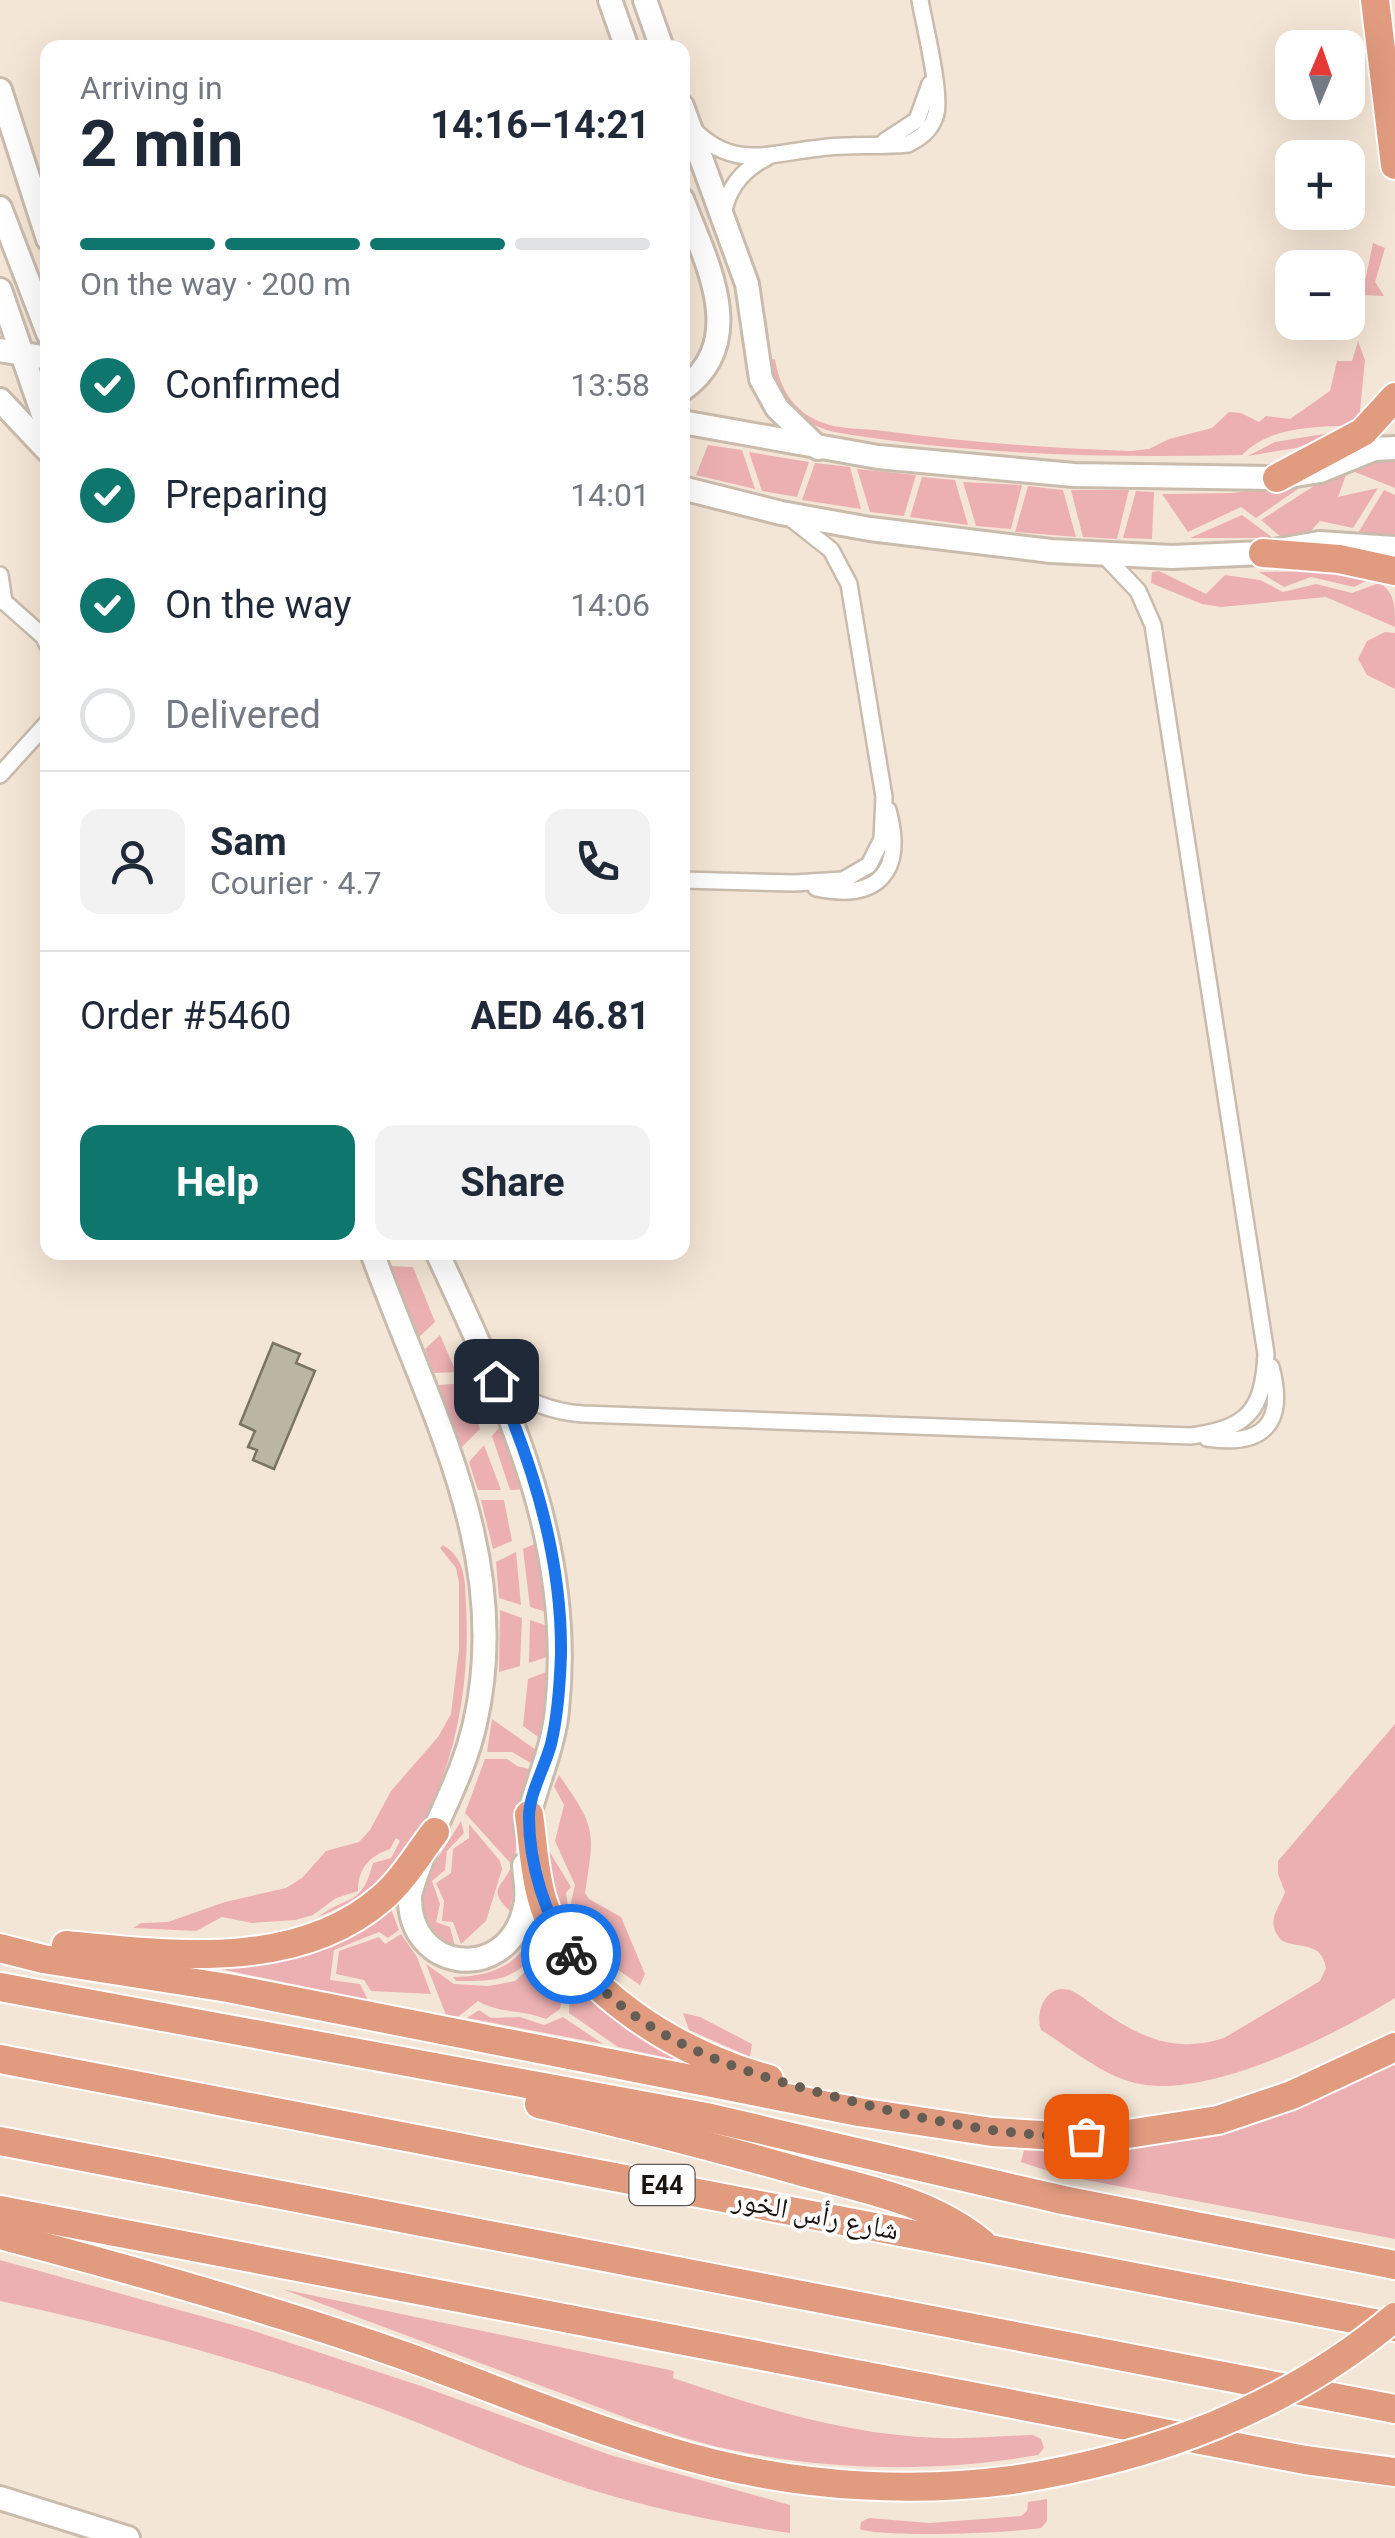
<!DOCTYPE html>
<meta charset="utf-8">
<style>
body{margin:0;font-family:Roboto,"Noto Naskh Arabic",sans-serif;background:#f2f2f3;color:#1f2937;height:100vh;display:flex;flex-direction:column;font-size:38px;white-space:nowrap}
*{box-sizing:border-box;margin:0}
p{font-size:32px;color:#747a83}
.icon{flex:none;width:55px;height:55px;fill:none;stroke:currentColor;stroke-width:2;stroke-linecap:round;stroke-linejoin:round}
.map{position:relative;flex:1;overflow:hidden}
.drawer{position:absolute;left:40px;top:40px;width:650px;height:1220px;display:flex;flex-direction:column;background:#fff;border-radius:20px;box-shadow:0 10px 40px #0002}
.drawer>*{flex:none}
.needle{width:65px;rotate:2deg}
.controls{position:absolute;left:1275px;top:30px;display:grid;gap:20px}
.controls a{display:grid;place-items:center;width:90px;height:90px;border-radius:20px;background:#fff;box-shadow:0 10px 40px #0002;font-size:50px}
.pin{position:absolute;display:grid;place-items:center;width:85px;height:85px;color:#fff;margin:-42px;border-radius:20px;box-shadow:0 5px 15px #0006}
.courier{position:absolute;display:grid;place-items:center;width:100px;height:100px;margin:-50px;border:8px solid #1a73e8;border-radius:50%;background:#fff;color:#222;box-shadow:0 2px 12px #0007}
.head em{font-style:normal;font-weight:700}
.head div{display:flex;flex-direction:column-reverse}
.head{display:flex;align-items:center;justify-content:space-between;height:170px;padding:0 40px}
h1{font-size:65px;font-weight:700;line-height:75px}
.bar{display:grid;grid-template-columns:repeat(4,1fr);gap:15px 10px;align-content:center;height:120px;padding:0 40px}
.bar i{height:12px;border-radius:8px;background:#e0e1e3}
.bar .on{background:#0f766e}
.bar p{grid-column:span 4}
.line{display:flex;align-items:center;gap:25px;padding:0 40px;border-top:2px solid #e0e1e3}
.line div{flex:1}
.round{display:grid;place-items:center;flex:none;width:105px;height:105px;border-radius:20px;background:#f2f2f3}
ol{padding:0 40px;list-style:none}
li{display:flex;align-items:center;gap:30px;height:110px}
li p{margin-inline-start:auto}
li .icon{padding:10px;border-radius:50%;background:#0f766e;color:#fff;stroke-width:4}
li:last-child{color:#747a83}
li i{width:55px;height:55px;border:5px solid #e0e1e3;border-radius:50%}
.primary-button{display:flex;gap:20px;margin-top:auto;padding:20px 40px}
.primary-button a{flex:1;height:115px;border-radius:20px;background:#0f766e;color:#fff;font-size:40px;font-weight:700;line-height:115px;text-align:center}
.primary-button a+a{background:#f2f2f3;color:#1f2937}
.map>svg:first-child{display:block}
.green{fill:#edb0b2}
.building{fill:#bbb6a4;stroke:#797564;stroke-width:2.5}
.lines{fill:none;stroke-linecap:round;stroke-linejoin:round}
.street-casing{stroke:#cabcad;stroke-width:20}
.secondary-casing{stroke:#cabcad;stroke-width:28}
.highway-casing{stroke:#fff;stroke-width:32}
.street{stroke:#fff;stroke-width:15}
.secondary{stroke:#fff;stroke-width:22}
.highway{stroke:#e19b7f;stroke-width:28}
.highway-bridge-casing{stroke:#fff;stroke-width:32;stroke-linecap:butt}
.highway-bridge{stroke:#e19b7f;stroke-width:28}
.done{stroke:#665e55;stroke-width:10;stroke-dasharray:0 18}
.route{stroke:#1a73e8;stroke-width:12}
.labels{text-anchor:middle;stroke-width:8;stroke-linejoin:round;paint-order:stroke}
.shield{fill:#fff;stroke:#5e5a57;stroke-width:2.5}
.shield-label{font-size:25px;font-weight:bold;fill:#19140f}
.street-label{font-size:28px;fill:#19140f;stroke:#fff}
</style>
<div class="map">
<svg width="1395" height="2538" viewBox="0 0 1395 2538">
<rect width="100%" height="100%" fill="#f4e6d6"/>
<g class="green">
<path d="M1373,243L1385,248L1375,282L1384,296L1362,295Z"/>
<path d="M1358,341L1365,360L1359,421L1353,425C1313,428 1272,425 1242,455C1106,458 968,455 834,432C795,422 777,398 770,360L775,359C779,385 791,408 816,420C836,430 862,428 884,431C966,442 1047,448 1130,451L1149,449L1169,439L1212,428L1229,412L1241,413L1259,422L1266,416L1290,419L1330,391L1337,361H1352Z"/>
<path d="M1342,431L1296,448L1248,456L1275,442Z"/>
<path d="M708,445L742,450L755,489L696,475Z"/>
<path d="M749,452L809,462L797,497L762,491Z"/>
<path d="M1378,459H1395V488L1350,470Z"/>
<path d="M815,463L850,467L861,509L802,500Z"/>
<path d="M857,469L916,475L904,516L870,512Z"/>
<path d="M1347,472L1338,497L1378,488L1353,528L1320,521L1307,535L1281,537L1261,520L1314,486L1319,477Z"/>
<path d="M922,477L955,480L968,525L910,517Z"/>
<path d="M963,482L1022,485L1011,529L976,526Z"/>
<path d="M1308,482L1256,518L1241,507L1188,532L1162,494L1232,493Z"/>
<path d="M1028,486L1063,490L1076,537L1015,532Z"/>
<path d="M1071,490H1129L1117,539L1083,537Z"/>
<path d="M1384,490L1395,495V538L1358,533Z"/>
<path d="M1136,491L1154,492L1152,539L1123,538Z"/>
<path d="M1242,515L1273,538H1190Z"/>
<path d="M1159,571L1206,594L1225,575L1260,580L1283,592L1316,584L1352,593L1379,583C1395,592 1395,606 1395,627L1326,597L1221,607L1202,604L1151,583L1152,572Z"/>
<path d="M1318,571L1370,579L1354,587L1311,577L1284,587L1259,572Z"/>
<path d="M1385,632L1395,633V689L1367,675L1358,659L1367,641Z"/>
<path d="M391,1266L413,1267L435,1322L419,1337Z"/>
<path d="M440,1335L456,1372L434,1373L425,1349Z"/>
<path d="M463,1383L480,1429L461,1448L439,1385Z"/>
<path d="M504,1422L528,1489L510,1490L492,1436Z"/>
<path d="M484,1445L501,1490H478L469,1462Z"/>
<path d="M481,1500H504L512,1541L493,1549Z"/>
<path d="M541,1541L550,1613L530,1607L523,1549Z"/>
<path d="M443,1545C466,1559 465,1581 466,1605C471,1690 453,1784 403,1854C379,1888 355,1902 318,1917C351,1893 361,1907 373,1863L391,1858L400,1841L396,1838L390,1849C369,1856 358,1869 358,1891L336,1898L313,1915L295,1920L252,1923L222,1917L196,1931L133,1928L141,1923L168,1922L225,1902L286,1888L302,1878L326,1851L359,1842L370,1830L391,1791L438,1737L451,1714L459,1650V1583L456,1568L440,1548Z"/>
<path d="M516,1552L521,1605L499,1598L496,1562Z"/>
<path d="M500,1610L522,1618L520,1666L499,1672Z"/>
<path d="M530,1620L551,1627L550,1656L529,1663Z"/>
<path d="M549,1671L541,1739L523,1726L528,1679Z"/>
<path d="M492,1719L536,1750L534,1765L512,1752H487Z"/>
<path d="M1395,1724V1998C1335,2035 1206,2101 1135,2083C1102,2075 1070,2048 1041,2030C1034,2011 1048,1981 1072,1991C1081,1995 1090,2003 1099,2009C1140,2037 1174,2054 1224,2038L1320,1981L1326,1968C1321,1940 1300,1950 1281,1940C1265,1921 1278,1911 1285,1892L1278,1874V1861Z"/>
<path d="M485,1759H507L517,1766L533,1770L517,1832L511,1912C485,1888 503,1888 512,1865L465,1813Z"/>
<path d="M559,1775C596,1828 595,1830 585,1893L589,1899L621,1917L645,1974L640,1985L579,1943L576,1914L571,1903L575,1885L555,1841L564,1805L554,1786Z"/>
<path d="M461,1821L464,1833L447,1851L445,1870L432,1881L440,1904L436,1922L450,1927L456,1950C391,1910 432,1870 461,1821Z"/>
<path d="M469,1824L500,1861L502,1869L486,1921L461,1944L453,1922L442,1921L444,1901L436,1883L451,1873L453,1849L469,1838Z"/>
<path d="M546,1846L571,1887L566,1893L572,1935L551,1892Z"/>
<path d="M391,1909L399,1930L388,1938L379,1932L334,1950L330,1980L360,1984L368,2000L220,1969C231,1965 245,1966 258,1964C307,1956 352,1940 391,1909Z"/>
<path d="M535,1922L546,1941C515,1980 505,1981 456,1981L453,1977C493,1977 526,1963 535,1922Z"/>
<path d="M401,1934L417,1957L431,1994L371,1991L364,1980L336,1974L339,1951L379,1937L385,1944Z"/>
<path d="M548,1947L567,1967L703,2066L618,2047L569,2013L570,1984L538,1957Z"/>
<path d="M536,1962L563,1987L560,2009L546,2019C521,2009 500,2014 478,2001L458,2017L446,2015L426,1964L454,1984L489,1986L515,1981Z"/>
<path d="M479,2010L491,2018L520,2017L544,2025L563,2017L603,2044L467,2018Z"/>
<path d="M683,2013L700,2017L752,2044L750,2057L689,2030Z"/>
<path d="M1395,2058V2239L1060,2175L1021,2162L1024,2150C1080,2154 1139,2151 1193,2138C1263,2121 1329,2086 1395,2058Z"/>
<path d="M0,2260L251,2330L424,2387L610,2455L790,2505V2533C701,2520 614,2501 531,2469C474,2447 418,2421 360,2401C243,2360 122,2327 0,2301Z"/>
<path d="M282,2289L674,2371L673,2378C758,2407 850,2436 941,2438C971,2439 1002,2436 1033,2435L1041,2439L1044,2448L1038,2455C935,2473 829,2471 727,2449C668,2436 604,2409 547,2388C459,2355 370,2322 282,2289Z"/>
<path d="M1047,2499V2521L1041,2528C1008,2533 883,2538 860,2529L861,2522L869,2518L929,2523L1021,2516L1027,2511L1028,2502Z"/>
</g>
<path class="building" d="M273,1343L300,1354L296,1363L315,1371L274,1469L253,1460L257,1450L248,1447L255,1431L240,1424Z"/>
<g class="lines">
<g class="street-casing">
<g id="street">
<path d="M693,129C734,171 770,153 820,148C849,144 878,147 908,144C920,138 930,131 935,117C943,98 924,24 920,0"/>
<path d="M885,141L917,120L930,84"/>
<path d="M723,216C727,189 742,170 766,158"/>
<path d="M0,575L4,602"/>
<path d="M0,598L44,637L48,646"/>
<path d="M0,775L48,722"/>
<path d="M682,880L794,883L843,880L869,865L882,839L884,797L849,584L831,550L793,520"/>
<path d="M816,888C878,901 905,872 888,810"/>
<path d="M497,1382C525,1400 550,1412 583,1414L1191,1436C1248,1428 1263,1411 1266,1354L1153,625L1138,591L1103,554"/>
<path d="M1207,1438C1264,1447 1286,1423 1271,1367"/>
</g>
</g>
<g class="secondary-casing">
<g id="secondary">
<path d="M610,0L627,48"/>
<path d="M645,0L662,48"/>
<path d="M0,90L48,239"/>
<path d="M682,106L747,284L761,379L777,408L818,448"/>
<path d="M682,199C705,260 751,341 682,390"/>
<path d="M0,208L48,333"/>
<path d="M0,290L48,429"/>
<path d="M0,350L48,358"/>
<path d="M0,400L48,451"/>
<path d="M682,422L878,457L1074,475L1277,478L1320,471L1374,449L1395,448"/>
<path d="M682,488L781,513L870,529L1051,551L1172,557L1263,553L1319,543L1395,548"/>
<path d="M372,1252C427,1407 514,1553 475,1723C462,1783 426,1836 410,1895C407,1972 506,1984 524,1911C529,1896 525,1881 524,1865"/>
<path d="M437,1252C506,1402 575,1541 557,1710C553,1751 534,1788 526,1828"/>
<path d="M0,2498L128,2538"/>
</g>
</g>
<g class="highway-casing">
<g id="highway">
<path d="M1375,0L1395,165"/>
<path d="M1277,478L1363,432L1395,397"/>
<path d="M1263,553L1339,559L1395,571"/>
<path d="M529,1815C533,1842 534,1872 542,1899C567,1989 684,2057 769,2079"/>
<path d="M66,1945C169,1955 297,1972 382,1898C403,1880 418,1854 435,1832"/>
<path d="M0,1948L43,1959L228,1988L859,2112L992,2132L1058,2136H1115L1218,2120L1292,2095L1395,2047"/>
<path d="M0,1987L706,2117L1063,2200L1395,2265"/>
<path d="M0,2059L1395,2327"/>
<path d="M539,2104C629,2125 718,2148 806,2173C868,2190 931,2201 982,2243"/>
<path d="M0,2141L1395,2409"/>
<path d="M0,2210L1305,2460L1395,2472"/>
<path d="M0,2235C137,2271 272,2309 405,2356C507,2393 607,2437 712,2463C809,2487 913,2493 1012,2480"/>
</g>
</g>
<use href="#street" class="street"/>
<use href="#secondary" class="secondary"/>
<use href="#highway" class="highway"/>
<g class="highway-bridge-casing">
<path id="highway-bridge" d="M1012,2480C1153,2458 1284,2410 1395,2317"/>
</g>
<use href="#highway-bridge" class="highway-bridge"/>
</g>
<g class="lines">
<path class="done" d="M571,1954C639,2046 754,2076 859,2103C935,2122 1008,2137 1086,2136"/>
<path class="route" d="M496,1381C534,1466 562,1560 561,1654C560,1684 558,1715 551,1744C545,1767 529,1794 529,1817C529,1864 545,1916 571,1954"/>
</g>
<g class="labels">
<rect class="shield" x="629.5" y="2165" width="65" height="40" rx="8"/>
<g class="shield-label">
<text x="662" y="2194">E44</text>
</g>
<g class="street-label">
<text transform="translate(816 2214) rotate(11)" y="10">شارع رأس الخور</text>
</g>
</g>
</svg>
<div class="controls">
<a><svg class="needle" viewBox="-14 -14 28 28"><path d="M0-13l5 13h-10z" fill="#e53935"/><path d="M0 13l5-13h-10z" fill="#747a83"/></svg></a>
<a>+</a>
<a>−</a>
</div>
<div class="pin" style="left:1086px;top:2136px;background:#ea580c"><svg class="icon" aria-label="bag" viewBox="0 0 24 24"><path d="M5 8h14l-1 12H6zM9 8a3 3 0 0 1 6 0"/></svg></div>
<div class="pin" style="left:496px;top:1381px;background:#1f2937"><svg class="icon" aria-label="home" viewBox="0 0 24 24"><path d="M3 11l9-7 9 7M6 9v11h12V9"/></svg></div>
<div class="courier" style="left:571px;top:1954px"><svg class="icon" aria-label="bike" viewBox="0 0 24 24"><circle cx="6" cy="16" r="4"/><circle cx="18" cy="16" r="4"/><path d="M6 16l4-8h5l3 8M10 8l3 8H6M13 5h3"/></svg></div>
<section class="drawer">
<div class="head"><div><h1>2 min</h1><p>Arriving in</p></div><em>14:16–14:21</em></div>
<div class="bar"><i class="on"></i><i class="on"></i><i class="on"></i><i></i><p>On the way · 200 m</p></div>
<ol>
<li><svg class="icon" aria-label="check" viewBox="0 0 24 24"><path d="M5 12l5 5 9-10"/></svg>Confirmed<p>13:58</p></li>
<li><svg class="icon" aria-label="check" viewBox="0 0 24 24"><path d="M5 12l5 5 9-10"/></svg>Preparing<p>14:01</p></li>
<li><svg class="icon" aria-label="check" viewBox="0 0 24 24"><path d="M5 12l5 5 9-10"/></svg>On the way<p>14:06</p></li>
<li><i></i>Delivered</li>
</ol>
<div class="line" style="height:180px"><a class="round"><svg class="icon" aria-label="person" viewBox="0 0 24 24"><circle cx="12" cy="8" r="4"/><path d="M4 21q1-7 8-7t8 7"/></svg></a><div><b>Sam</b><p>Courier · 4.7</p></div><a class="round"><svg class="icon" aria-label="phone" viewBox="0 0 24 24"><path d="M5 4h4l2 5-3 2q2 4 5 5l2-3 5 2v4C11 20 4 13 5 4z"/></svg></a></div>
<div class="line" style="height:130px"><div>Order #5460</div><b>AED 46.81</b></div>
<div class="primary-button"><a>Help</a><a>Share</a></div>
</section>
</div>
